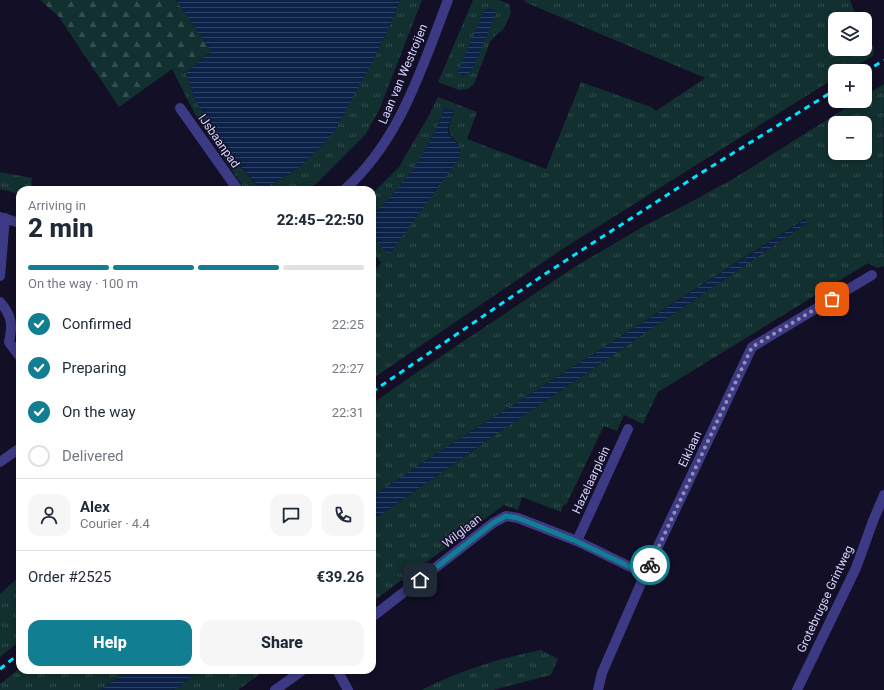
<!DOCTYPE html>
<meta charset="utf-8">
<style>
body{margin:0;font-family:Roboto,sans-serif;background:#f6f6f7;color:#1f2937;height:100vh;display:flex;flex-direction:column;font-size:15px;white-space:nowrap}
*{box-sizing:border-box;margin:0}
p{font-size:13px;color:#747a83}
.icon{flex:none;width:22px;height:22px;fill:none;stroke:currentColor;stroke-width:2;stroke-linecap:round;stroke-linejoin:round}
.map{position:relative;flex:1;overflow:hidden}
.panel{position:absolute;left:16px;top:186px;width:360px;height:488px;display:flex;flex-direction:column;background:#fff;border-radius:12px;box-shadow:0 2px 6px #0003}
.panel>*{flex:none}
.controls{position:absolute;left:828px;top:12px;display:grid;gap:8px}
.controls a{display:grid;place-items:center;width:44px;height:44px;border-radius:8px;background:#fff;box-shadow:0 2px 6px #0003;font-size:20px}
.pin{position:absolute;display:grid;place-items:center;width:34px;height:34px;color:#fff;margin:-17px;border-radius:8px;box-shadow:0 2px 6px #0006}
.courier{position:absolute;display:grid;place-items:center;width:40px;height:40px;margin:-20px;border:3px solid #117e91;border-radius:50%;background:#fff;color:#222;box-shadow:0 1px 5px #0007}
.head em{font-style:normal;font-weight:800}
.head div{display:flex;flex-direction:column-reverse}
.head{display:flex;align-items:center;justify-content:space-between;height:68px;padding:0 12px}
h1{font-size:26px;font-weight:800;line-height:30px}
.bar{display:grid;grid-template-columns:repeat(4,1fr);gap:6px 4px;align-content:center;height:48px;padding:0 12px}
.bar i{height:5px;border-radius:3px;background:#e0e1e3}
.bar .active{background:#117e91}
.bar p{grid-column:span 4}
.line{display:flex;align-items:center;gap:10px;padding:0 12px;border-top:1px solid #e0e1e3}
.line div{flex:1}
.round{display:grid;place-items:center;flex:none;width:42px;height:42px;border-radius:12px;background:#f6f6f7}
ol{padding:0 12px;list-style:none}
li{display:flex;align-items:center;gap:12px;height:44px}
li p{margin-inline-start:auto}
li .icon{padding:4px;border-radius:50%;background:#117e91;color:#fff;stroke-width:4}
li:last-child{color:#747a83}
li i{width:22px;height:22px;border:2px solid #e0e1e3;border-radius:50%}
.button{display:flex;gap:8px;margin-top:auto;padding:8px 12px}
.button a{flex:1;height:46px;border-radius:12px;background:#117e91;color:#fff;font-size:16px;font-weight:800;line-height:46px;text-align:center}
.button a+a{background:#f6f6f7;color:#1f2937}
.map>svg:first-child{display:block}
.grass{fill:url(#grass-tufts);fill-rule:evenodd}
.forest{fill:url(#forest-firs)}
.water{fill:url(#water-rules)}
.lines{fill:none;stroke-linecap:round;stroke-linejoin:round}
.pedestrian{stroke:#3d3a85;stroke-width:10}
.minor{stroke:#3d3a85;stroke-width:10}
.tertiary{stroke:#3d3a85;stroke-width:10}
.rail{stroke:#00e5ff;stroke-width:3;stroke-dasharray:6 5;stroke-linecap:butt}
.done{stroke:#948fb3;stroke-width:4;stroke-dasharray:0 7.2}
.route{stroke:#117e91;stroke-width:5}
.labels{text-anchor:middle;stroke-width:3;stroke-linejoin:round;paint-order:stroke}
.street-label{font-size:12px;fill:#d9d4ff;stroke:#130f26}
</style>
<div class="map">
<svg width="884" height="690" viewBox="0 0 884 690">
<defs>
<pattern id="grass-tufts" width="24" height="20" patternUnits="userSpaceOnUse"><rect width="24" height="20" fill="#12302f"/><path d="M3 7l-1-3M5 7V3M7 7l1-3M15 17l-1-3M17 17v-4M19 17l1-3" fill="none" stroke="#344d4e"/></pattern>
<pattern id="forest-firs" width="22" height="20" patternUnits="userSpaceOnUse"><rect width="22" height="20" fill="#12302f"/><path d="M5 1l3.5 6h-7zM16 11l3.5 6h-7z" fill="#344d4e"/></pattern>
<pattern id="water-rules" width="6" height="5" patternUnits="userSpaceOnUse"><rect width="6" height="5" fill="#0c2248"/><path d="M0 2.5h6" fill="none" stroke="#2f4163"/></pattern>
</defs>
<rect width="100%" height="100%" fill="#130f26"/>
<g class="grass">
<path d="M400,0H422L380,108L366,134L317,183L305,190H262L301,166L374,59L389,27Z"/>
<path d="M473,0H499L509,4L511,13L503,30L497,34L490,42L474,84L468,89L459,90L438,82Z"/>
<path d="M524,0H850L857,19H835V49H865V36L874,47L873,56L846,71H835V78L564,248L372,379V307L374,305L372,302V272L381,263L372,250V235L389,254L458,143C444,131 449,127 454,111L445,108C437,127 425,153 414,169C402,186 387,201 372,215V194L399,167L428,117L438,97L477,112L467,139L546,169L581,82L651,107L656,111L705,78L527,3Z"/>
<path d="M172,69L186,73L195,99L224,148L261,190H245L196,116Z"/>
<path d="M884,84L883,211L884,266L877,268L868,263L658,392L643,424L624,415L617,431L604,426L566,505L564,504L561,512L522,497L518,510L504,505L372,602V521L479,446L807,223L805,219L436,454L372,497V404L413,375L573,268L644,226L687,204L733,179L857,101H865V96ZM835,123H865V153H835Z"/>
<path d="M0,172L32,178L31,190H20V194L0,189Z"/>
<path d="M20,576V641L0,657V594Z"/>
<path d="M541,650L558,659L551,675L493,690H421C459,671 499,658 541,650Z"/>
<path d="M20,668V670H128L101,690H0V684Z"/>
<path d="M200,670H265L238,690H174Z"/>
</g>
<path class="forest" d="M40,0H176L211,51L186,73L172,69L119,107L59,17Z"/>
<g class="water">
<path d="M176,0H400L389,27L374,59L333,134L301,166L262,190L224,148L195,99L186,73L211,51Z"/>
<path d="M490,8L494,10L496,14L473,69L463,77L458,72L484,10Z"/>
<path d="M445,108L454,110C452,116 449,123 448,129C447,142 467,140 458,160L389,255L372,235V215C406,184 428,151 445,108Z"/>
<path d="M806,219L807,223L479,446L372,521V497L436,454Z"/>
<path d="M128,670H200L174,690H101Z"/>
</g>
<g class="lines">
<path class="pedestrian" d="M180,108L238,190"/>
<g class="minor">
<path d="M0,276L5,218"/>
<path d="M0,302C12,316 13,325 9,342L20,357"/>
<path d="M0,462L20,448"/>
<path d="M577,541L628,429"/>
<path d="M372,617L493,523L506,516L518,518L577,541L645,574"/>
<path d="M337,670L348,690"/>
<path d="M275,690L303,670"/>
<path d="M598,690L602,673L645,574L752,347L872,275"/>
<path d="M797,690L856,568L873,521L884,495"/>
</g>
<g class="tertiary">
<path d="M344,190C400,141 422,67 448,0"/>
<path d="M0,217L20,223"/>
</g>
<g class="rail">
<path d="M865,72L884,60"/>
<path d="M372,392L545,274L701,173L835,90"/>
<path d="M0,669L20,653"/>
</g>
</g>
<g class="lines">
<path class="done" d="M650,565L752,347L832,299"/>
<path class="route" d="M420,580L493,523L506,516L518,518L576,541L645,574L650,565"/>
</g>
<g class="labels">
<g class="street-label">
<text transform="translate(403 74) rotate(-67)" y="4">Laan van Westroijen</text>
<text transform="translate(219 141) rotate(55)" y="4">IJsbaanpad</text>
<text transform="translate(690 449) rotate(-65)" y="4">Eiklaan</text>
<text transform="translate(591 480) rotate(-65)" y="4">Hazelaarplein</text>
<text transform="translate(462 531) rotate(-38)" y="4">Wilglaan</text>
<text transform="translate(825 599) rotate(-65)" y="4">Grotebrugse Grintweg</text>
</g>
</g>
</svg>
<div class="controls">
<a><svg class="icon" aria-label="layers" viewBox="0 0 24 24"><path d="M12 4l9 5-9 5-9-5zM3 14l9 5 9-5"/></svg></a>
<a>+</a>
<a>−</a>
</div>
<div class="pin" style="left:832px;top:299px;background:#ea580c"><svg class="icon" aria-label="bag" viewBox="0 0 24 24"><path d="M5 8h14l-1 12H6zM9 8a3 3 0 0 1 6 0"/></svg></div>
<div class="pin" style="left:420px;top:580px;background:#1f2937"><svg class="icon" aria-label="home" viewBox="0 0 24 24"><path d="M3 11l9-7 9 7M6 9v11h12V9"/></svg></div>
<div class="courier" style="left:650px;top:565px"><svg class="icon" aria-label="bike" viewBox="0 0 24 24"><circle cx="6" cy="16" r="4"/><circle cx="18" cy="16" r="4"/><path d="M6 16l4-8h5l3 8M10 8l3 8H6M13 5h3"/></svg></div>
<section class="panel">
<div class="head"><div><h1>2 min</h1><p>Arriving in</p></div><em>22:45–22:50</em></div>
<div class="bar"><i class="active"></i><i class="active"></i><i class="active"></i><i></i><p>On the way · 100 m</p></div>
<ol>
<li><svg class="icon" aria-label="check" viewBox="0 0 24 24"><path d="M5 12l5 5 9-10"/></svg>Confirmed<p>22:25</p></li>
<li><svg class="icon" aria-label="check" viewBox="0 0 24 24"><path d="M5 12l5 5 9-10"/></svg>Preparing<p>22:27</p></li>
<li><svg class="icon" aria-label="check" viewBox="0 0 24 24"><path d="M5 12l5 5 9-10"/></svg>On the way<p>22:31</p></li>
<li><i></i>Delivered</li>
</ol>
<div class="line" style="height:72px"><a class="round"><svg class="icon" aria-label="person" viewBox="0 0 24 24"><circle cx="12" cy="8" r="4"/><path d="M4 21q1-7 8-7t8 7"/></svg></a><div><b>Alex</b><p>Courier · 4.4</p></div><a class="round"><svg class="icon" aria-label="chat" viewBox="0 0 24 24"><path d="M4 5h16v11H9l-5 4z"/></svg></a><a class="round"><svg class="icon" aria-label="phone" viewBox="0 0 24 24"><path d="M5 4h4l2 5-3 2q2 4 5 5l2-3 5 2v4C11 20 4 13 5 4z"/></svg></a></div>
<div class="line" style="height:52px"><div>Order #2525</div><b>€39.26</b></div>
<div class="button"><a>Help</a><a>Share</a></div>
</section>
</div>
